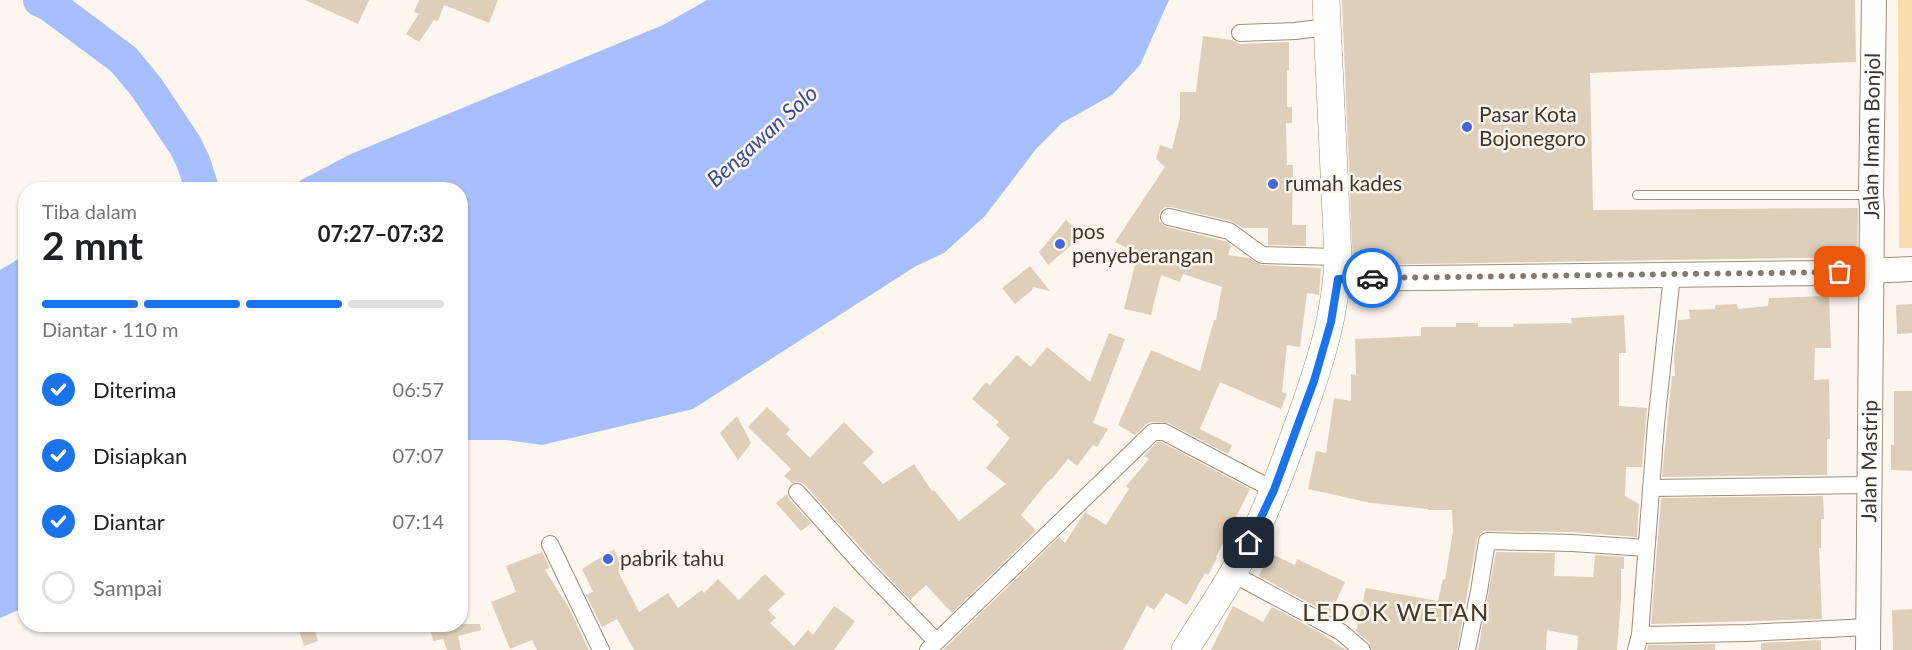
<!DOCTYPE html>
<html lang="id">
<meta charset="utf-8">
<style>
body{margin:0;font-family:Lato,sans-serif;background:#f2f2f2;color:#202124;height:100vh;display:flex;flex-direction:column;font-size:22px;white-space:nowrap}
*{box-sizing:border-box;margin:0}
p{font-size:20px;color:#757577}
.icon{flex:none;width:33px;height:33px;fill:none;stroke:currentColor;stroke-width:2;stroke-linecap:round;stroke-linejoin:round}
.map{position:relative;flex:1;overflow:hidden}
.sheet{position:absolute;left:18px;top:182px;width:450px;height:450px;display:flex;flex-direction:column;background:#fff;border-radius:24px;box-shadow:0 2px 4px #0004}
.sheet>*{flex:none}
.pin{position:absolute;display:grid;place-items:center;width:51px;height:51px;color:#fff;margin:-26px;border-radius:12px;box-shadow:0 3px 9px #0006}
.courier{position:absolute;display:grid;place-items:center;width:60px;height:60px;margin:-30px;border:4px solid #1a73e8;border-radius:50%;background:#fff;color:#222;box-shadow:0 2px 8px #0007}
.head em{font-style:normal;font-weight:700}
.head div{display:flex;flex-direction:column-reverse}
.head{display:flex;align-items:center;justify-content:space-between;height:102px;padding:0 24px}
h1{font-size:39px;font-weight:700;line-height:45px}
.bar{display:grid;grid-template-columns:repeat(4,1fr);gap:9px 6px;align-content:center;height:72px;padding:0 24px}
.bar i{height:8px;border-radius:4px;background:#e0e0e0}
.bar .on{background:#1a73e8}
.bar p{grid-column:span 4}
ol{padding:0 24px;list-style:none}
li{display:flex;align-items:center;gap:18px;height:66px}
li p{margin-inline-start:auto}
li .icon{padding:6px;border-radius:50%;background:#1a73e8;color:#fff;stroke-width:4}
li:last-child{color:#757577}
li i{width:33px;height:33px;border:3px solid #e0e0e0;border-radius:50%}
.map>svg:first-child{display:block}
.green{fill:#fadcb1}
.water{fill:#a7bffe}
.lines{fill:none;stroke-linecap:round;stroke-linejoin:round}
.river{stroke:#a7bffe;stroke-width:34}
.building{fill:#decfba}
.lane-casing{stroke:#9d8f7b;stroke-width:10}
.street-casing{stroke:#9d8f7b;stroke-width:18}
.secondary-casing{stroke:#9d8f7b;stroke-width:26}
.primary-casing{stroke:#9d8f7b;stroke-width:28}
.lane{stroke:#fff;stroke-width:8}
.street{stroke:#fff;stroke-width:16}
.secondary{stroke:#fff;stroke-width:24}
.primary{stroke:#fff;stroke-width:27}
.done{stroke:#807a72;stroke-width:6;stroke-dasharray:0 10.8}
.route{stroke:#1a73e8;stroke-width:8}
.poi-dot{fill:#4666d9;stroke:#fdf6ee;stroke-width:2}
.labels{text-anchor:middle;stroke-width:5;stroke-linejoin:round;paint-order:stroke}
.poi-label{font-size:21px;fill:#3d372f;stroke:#fdf6ee;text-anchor:start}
.street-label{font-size:21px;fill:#3d372f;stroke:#fdf6ee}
.water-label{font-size:22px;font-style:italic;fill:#364c96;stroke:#fdf6ee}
.quarter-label{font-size:24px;letter-spacing:1.5px;fill:#423625;stroke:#fdf6ee}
</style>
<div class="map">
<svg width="1912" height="650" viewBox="0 0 1912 650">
<rect width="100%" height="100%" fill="#fdf6ee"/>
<path class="green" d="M1898,0H1912V248H1899Z"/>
<g class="water">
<path d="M707,0H1169L1140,65L1112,95L1062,123L1036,149L985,216L944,253L916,266L693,409L542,445L506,440H461L460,189H294L301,180L351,154L663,25Z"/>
<path d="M25,255V607L0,618V270Z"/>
</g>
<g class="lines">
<path class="river" d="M40,0L49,4L124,60L147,88L185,145L193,161L202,189"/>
</g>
<g class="building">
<path d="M305,0H369L358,24Z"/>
<path d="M419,0H498L489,23L444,5L438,21L434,20L419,42L406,34L419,14L414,12Z"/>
<path d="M1342,0H1855L1856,62L1590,73L1593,210L1858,208L1857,257L1353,265Z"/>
<path d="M1203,36L1232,40L1240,44L1289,42V70H1287V107H1292V123H1286L1287,165H1293L1292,225H1306V246L1268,245V228H1243L1231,221L1171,207H1165L1161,210L1159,215V221L1167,227L1225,241L1231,245L1228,255L1249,258L1261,265L1321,268L1319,295L1307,293L1300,347L1287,345L1282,392L1287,394L1281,409L1220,382L1200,429L1232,445L1228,454L1168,423L1152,422L1146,424L1135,435L1118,425L1151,350L1200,371L1214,320H1216L1222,287L1183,274L1180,282L1161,275L1151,315L1124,309L1138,253L1115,242L1165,167L1156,159L1160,145L1172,149L1180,118V92H1196Z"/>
<path d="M1066,220L1083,235L1048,265L1039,252Z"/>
<path d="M1030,266L1050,291L1033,287L1032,290L1015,304L1002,288Z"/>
<path d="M1829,296L1831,348H1815L1814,380L1829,379L1830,439H1827V475L1662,477L1672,376H1675L1674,357L1678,320L1690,319L1689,310L1715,309V305L1737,304L1738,309L1768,306L1769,298Z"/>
<path d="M1912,304V333L1897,334L1896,305Z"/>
<path d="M1624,315L1626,353H1619V406L1647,408L1642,467H1626L1625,496L1639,504L1637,537L1572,532L1483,531L1477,539L1457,650H1372L1369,642L1356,631L1366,588L1438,601L1443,579L1445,580L1453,531L1452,510H1428V509L1371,503L1308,489L1316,451L1326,453L1334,398L1351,401V374L1356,375L1355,339L1421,336V327H1456V323H1478V327H1514L1513,324L1572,323L1571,318Z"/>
<path d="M1109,333L1125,339L1093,423L1108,429L1097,447L1093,445L1077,466L1068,459L1051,480L1050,479L1021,515L1036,531L952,613L926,585L910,600L872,560L805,485L800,482L792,483L784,476L791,469L748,427L767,407L790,429L786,434L810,458L844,422L874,452L863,463L883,484L914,464L932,491L934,490L959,521L1006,484L986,468L1010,438L996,425L999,422L972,399L986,382L990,385L1017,355L1031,367L1047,347L1090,382Z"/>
<path d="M1894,391H1912V471L1891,470V445H1894Z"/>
<path d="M737,416L751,443L738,460L720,433Z"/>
<path d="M1157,442H1161L1250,489L1216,557L1217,558L1208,575L1205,573L1187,605L1166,593L1154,610L1147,605L1123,650H943L1059,537L1065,543L1085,512L1106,525L1129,489L1126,486L1149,459L1144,456Z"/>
<path d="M787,494L789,499L811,523L801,531L776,503Z"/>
<path d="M1823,496L1824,519H1821V548H1819L1822,619L1651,624L1661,498Z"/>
<path d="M614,549L622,569L618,571L639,612L668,593L678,608L702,590L704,593L718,579L739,600L765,574L785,594L768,610L776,618L770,623L794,646L808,630L813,635L834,606L855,621L834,650H634L617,619L602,627L586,595L593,592L582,569Z"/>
<path d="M542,552L550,568L545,570L568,606L589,650H537L532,640L510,649L491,602L516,592L506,566Z"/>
<path d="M1496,552L1555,553L1554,576L1593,577L1595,555L1624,557V569H1621V600L1617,650H1577L1578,636L1547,630L1546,650H1478Z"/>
<path d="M1270,553L1295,565L1297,559L1345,582L1330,614L1259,576Z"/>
<path d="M1233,606L1263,622L1272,607L1321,633L1346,650H1211Z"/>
<path d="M1912,609V650H1893L1892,610Z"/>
<path d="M297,624H313L318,641L304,646Z"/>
<path d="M429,624H480L481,630L458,636L461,650H447L443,639L433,641Z"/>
<path d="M1821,640V650H1761V643Z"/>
<path d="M1715,644V650H1647L1648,645Z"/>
</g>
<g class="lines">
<g class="lane-casing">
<path id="lane" d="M1637,195H1870"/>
</g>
<g class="street-casing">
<g id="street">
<path d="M1240,33L1295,31L1327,27"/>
<path d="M1169,217L1229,231L1262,255L1338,257"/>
<path d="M1652,488L1869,485"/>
<path d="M797,492L864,567L936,641"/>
<path d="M550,544L601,650"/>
<path d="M1233,574L1341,632L1362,650"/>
<path d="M1640,635L1747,633L1868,627"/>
<path d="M928,650L1153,432H1164L1274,490"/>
<path d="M1467,650L1479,591L1487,541L1572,543L1646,548"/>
<path d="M1636,650L1640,635L1656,424L1672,275"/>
</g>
</g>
<g class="secondary-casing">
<g id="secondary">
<path d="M1338,279L1824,273L1912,269"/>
<path id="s1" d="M1868,650L1872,208L1871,195L1874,0"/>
</g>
</g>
<g class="primary-casing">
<path id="primary" d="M1185,650C1210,610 1237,571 1257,528C1275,492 1287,454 1301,417C1320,363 1336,316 1338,257L1326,0"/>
</g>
<use href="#lane" class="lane"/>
<use href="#street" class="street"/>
<use href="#secondary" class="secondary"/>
<use href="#primary" class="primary"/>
</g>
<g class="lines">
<path class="done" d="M1372,278L1840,272"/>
<path class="route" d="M1249,543L1274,490L1314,381L1331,322L1338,279L1372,278"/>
</g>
<g class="poi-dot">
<circle cx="1467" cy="127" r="6"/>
<circle cx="1273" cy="184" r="6"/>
<circle cx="1060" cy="244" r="6"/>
<circle cx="608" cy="559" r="6"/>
</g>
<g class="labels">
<g class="poi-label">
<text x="1479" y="122">Pasar Kota<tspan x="1479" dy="24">Bojonegoro</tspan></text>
<text x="1285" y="191">rumah kades</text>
<text x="1072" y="239">pos<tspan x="1072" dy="24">penyeberangan</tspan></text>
<text x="620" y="566">pabrik tahu</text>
</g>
<g class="street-label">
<text dy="7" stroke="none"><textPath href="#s1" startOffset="514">Jalan Imam Bonjol</textPath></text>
<text dy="7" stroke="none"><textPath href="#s1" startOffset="189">Jalan Mastrip</textPath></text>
</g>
<g class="water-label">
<text transform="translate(762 136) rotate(-42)" y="8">Bengawan Solo</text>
</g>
<g class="quarter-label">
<text x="1396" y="621">LEDOK WETAN</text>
</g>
</g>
</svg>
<div class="pin" style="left:1840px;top:272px;background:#ea580c"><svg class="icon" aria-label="bag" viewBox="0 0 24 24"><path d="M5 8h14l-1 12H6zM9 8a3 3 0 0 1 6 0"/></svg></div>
<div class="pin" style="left:1249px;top:543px;background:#1f2937"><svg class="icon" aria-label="home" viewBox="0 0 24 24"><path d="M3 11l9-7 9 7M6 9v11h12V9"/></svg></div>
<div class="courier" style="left:1372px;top:278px"><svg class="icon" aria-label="car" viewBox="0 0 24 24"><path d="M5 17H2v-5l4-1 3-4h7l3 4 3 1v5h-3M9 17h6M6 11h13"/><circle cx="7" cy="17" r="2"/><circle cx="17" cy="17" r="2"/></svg></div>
<section class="sheet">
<div class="head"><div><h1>2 mnt</h1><p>Tiba dalam</p></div><em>07:27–07:32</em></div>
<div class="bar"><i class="on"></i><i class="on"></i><i class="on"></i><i></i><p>Diantar · 110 m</p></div>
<ol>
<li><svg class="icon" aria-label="check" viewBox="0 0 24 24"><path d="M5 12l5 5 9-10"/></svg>Diterima<p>06:57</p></li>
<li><svg class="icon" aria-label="check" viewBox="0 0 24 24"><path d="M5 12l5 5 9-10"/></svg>Disiapkan<p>07:07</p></li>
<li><svg class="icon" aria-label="check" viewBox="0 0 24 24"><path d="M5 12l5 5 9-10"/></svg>Diantar<p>07:14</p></li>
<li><i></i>Sampai</li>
</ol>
</section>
</div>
